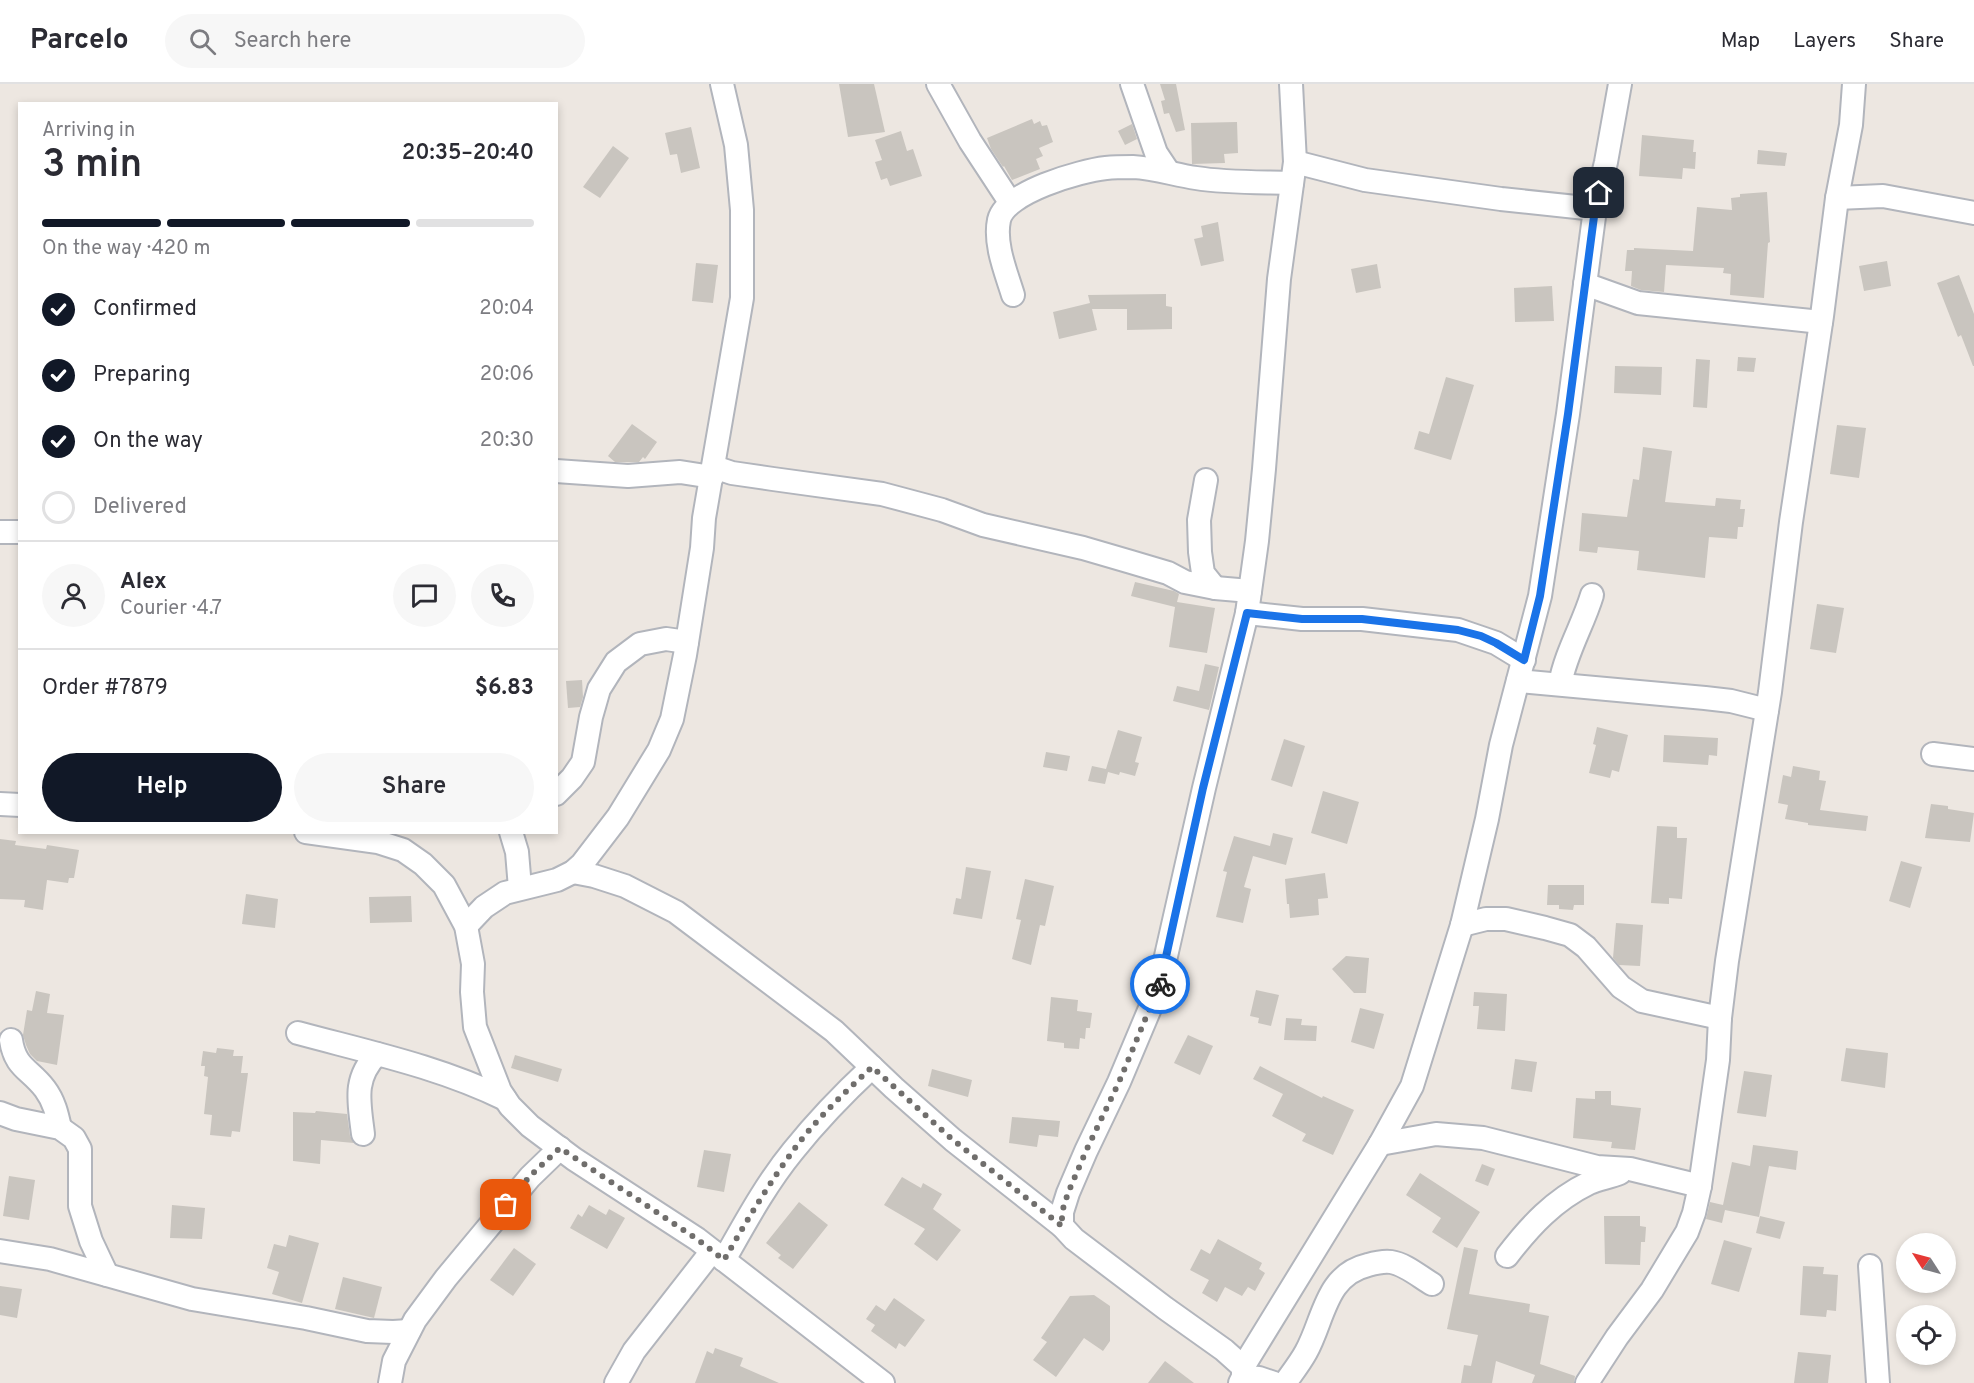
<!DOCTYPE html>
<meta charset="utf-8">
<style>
body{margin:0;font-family:Overpass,sans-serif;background:#f7f7f7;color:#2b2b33;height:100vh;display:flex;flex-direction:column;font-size:22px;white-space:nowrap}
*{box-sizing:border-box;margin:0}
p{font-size:20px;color:#7c7c81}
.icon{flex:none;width:33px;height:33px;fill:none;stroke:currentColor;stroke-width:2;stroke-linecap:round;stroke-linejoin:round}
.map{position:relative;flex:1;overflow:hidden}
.sheet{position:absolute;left:18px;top:18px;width:540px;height:732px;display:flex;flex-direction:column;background:#fff;border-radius:0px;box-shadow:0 3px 9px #0003}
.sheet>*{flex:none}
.needle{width:39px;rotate:306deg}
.fabs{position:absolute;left:1896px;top:1149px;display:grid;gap:12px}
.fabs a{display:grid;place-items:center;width:60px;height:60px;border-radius:50%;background:#fff;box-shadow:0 3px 9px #0003;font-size:30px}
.pin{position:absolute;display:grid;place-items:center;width:51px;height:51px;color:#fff;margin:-26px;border-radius:12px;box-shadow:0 3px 9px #0006}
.courier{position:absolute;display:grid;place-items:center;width:60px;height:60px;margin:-30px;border:4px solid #1a73e8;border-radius:50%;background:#fff;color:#222;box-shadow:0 2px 8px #0007}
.headline em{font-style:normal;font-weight:600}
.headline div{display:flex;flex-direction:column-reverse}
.headline{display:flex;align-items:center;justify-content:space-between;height:102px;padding:0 24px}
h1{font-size:39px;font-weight:600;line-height:45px}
.bar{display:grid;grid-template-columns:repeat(4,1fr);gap:9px 6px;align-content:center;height:72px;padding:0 24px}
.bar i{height:8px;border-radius:4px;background:#e1e1e2}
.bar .selected{background:#111827}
.bar p{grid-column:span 4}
.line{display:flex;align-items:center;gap:15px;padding:0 24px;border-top:2px solid #e1e1e2}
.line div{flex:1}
.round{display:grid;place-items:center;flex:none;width:63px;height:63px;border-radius:32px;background:#f7f7f7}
ol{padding:0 24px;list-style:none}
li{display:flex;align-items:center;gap:18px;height:66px}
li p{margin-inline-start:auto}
li .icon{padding:6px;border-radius:50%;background:#111827;color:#fff;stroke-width:4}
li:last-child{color:#7c7c81}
li i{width:33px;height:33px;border:3px solid #e1e1e2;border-radius:50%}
.button{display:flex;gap:12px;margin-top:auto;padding:12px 24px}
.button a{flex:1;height:69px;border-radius:36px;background:#111827;color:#fff;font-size:24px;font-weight:600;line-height:69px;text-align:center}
.button a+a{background:#f7f7f7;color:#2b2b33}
header{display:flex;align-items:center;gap:36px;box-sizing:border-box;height:84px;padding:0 30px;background:#fff;border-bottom:2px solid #e1e1e2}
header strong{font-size:28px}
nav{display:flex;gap:33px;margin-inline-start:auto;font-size:21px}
.search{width:420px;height:54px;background:#f7f7f7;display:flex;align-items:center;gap:15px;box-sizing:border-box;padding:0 21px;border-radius:33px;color:#7c7c81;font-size:22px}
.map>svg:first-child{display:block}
.building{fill:#c9c5bf}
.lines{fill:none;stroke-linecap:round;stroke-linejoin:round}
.minor-casing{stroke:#b2b5bc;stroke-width:26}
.minor{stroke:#fff;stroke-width:22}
.done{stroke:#706e6c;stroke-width:6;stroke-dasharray:0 10.8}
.route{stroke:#1a73e8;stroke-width:8}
</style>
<header>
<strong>Parcelo</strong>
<div class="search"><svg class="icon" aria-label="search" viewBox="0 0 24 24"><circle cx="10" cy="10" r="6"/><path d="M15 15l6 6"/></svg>Search here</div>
<nav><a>Map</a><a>Layers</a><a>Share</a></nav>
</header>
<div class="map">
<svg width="1974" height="1299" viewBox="0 0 1974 1299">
<rect width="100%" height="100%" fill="#ede7e1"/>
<g class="building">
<path d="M839,0H874L885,48L848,53Z"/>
<path d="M1160,0H1176L1185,46L1176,48L1169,29L1164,30L1161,17L1165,16Z"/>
<path d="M1032,35L1034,40L1040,37L1042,42L1047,41L1053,58L1039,64L1043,72L1036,75L1040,85L1012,96L1004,82L1003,83L991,65L987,54Z"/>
<path d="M1237,38L1238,69L1224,70L1225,79L1192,80L1191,39Z"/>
<path d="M1132,40L1137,55L1125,61L1118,47Z"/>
<path d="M691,43L700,84L681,89L677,70L670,71L665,49Z"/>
<path d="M901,47L907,67L913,65L922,92L890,102L887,94L881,96L875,78L882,76L875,56Z"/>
<path d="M1642,51L1694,56L1693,68H1696L1695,85L1683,84L1682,95L1639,92Z"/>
<path d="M613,62L629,74L600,114L583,103Z"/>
<path d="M1758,66L1787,69L1785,82L1757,80Z"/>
<path d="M1767,108L1770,158L1768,159L1764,214L1730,211L1731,190L1723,189L1724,184L1666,181L1664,208L1641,206L1631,202L1632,187H1625L1627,166H1634V164L1693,167L1697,123L1732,126L1731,114L1740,113V110Z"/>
<path d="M1218,138L1224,177L1201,182L1194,155L1203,153L1201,142Z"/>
<path d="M1887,177L1891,202L1864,207L1859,182Z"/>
<path d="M696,179L718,181L713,219L692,217Z"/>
<path d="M1377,180L1381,204L1356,209L1351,185Z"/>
<path d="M1959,191L1974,230V282H1973L1961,251L1958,253L1937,199Z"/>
<path d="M1552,202L1554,237L1515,238L1514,204Z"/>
<path d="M1166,210V222L1172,223V245L1127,246V225H1092L1097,246L1059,255L1053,228L1090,219L1088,211Z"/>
<path d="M1738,273L1756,274L1754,288L1737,287Z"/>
<path d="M1696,275L1710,276L1707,324L1693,323Z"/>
<path d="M1615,282L1662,283L1661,311L1614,309Z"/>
<path d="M1446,293L1474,301L1451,376L1414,365L1419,347L1429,350Z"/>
<path d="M632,340L657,358L645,375L643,373L639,378H615L608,372Z"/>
<path d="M1837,341L1866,344L1859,394L1830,390Z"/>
<path d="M1643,363L1672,367L1665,418L1715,422L1716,414L1741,416L1740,425H1745L1743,443H1738L1737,455L1709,453L1705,494L1637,486L1639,467L1598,463L1597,469L1579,467L1582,429L1627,433L1633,395L1639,396Z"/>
<path d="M1135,498L1174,507L1179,510L1177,518L1215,524L1207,569L1169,563L1175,523L1131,512Z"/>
<path d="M1817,520L1844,524L1836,569L1810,565Z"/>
<path d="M1205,580L1219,583L1209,626L1173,617L1177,602L1199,607Z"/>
<path d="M582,596L583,613L580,623L568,624L566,597Z"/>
<path d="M1597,643L1628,651L1619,688L1612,686L1610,694L1589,689L1596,661L1593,660Z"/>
<path d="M1118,646L1142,653L1135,678L1139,679L1135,692L1120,688L1119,691L1108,688L1105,700L1088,697L1092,682L1106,685Z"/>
<path d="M1664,651L1718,654L1717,672L1709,671L1708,681L1663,678Z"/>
<path d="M1284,655L1305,662L1292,703L1271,696Z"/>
<path d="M1046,668L1070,672L1067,687L1043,683Z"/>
<path d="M1793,682L1820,687L1819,696L1826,697L1820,726L1868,732L1866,747L1808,741V739L1785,735L1788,721L1778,719L1783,691L1791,693Z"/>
<path d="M1323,707L1359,718L1347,760L1311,749Z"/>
<path d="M1931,720L1948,722V725L1974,729L1970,758L1925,754Z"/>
<path d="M1657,742L1677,743V754H1687L1682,815L1669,814V820L1651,819Z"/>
<path d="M1273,749L1293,754L1286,781L1253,772L1244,803L1251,805L1243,839L1216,833L1227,788L1223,787L1234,752L1270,762Z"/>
<path d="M0,755L16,757L15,761L46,765L47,761L79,766L74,794H69L68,799L47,796L43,826L24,823L25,816L0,815Z"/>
<path d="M1901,777L1922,783L1910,824L1889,817Z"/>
<path d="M966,783L991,787L982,835L953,830L956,814L961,815Z"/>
<path d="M1325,789L1328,814L1318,815L1319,831L1290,834L1289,820H1287L1285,795Z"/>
<path d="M1025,795L1054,802L1045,842L1040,841L1031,881L1012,875L1021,836L1016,835Z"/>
<path d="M1548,801H1584V821H1574L1573,826L1559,825V821H1547Z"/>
<path d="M246,810L278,815L275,844L242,840Z"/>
<path d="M411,812L412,838L370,839L369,813Z"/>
<path d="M1616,839L1643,841L1640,882L1619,881L1613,874Z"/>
<path d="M1346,872L1369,874L1366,909H1354L1332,885Z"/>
<path d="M1256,906L1279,911L1271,942L1258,939L1259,934L1250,932Z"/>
<path d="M36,907L50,910L47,929L64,931L57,981L37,977L30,970L26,961L23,951L27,926L32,927Z"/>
<path d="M1474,908L1507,910L1505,947L1477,945L1479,922H1473Z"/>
<path d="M1051,913L1078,916L1077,927L1092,929L1090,944H1086L1085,955L1080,954L1079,965L1064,964V959L1047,957Z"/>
<path d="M1360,924L1384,930L1374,965L1351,958Z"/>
<path d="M1286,934L1302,935L1301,941L1317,942L1316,957L1284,956Z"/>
<path d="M1188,951L1213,962L1200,991L1174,979Z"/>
<path d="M217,964L234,966L233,972H243L241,989H248L240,1048L232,1047L231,1053L210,1051L212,1031L204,1030L208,993L204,992L205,982H201L203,967L216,969Z"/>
<path d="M1846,964L1888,969L1885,1004L1841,997Z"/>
<path d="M515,971L562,985L558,998L511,984Z"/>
<path d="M1515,975L1537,978L1532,1008L1511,1005Z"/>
<path d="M1260,982L1322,1014L1323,1012L1354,1026L1333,1071L1302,1057L1306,1050L1272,1032L1283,1010L1253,995Z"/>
<path d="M932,985L972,996L968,1013L928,1002Z"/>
<path d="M1744,987L1772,991L1766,1033L1737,1029Z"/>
<path d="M1595,1007H1611V1021L1641,1024L1635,1066L1611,1064L1612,1058L1573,1054L1576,1014L1595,1015Z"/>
<path d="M316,1027L347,1030L350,1052L354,1059L321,1056L320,1080L293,1077V1028L315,1029Z"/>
<path d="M1012,1033L1060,1037L1058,1053L1039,1051L1037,1063L1009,1059Z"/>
<path d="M1753,1061L1798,1067L1796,1086L1769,1082L1759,1133L1725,1126L1722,1139L1706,1135L1710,1118L1723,1121L1732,1078L1750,1082Z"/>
<path d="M704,1066L731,1070L724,1108L697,1103Z"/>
<path d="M1482,1080L1495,1085L1488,1102L1475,1097Z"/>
<path d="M1420,1089L1480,1128L1457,1164L1432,1148L1441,1134L1406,1111Z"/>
<path d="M9,1092L35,1096L29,1136L3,1132Z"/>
<path d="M902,1093L921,1104L923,1099L942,1110L933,1125L961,1146L937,1177L914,1160L925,1145L884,1121Z"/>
<path d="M799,1118L828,1141L793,1185L778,1174L781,1171L766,1159Z"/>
<path d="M172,1121L205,1124L202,1155L170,1154Z"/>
<path d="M589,1121L606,1131L609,1125L625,1134L607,1165L570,1144L578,1130L582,1133Z"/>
<path d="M1604,1132H1640V1142L1646,1143L1645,1158H1641L1640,1181L1605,1180Z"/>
<path d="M1760,1132L1785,1138L1780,1155L1756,1149Z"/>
<path d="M289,1151L319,1159L302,1219L272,1210L279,1188L267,1184L274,1160L286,1163Z"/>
<path d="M1218,1155L1262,1179L1259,1185L1265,1189L1255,1207L1248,1203L1242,1212L1225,1203L1217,1218L1202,1209L1209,1196L1190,1186L1201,1165L1210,1170Z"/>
<path d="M1724,1156L1752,1164L1739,1208L1711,1200Z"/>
<path d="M1464,1163L1478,1166L1469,1210L1530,1220L1529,1228L1549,1232L1540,1280L1575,1292L1574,1299H1532L1535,1291L1496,1277L1492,1299H1461L1464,1281L1471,1282L1478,1251L1447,1245Z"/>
<path d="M514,1164L536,1180L513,1212L490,1196Z"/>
<path d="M1803,1182L1824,1183L1823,1190L1838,1191L1836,1227L1827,1226L1826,1233L1800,1231Z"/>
<path d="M343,1193L382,1203L374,1234L335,1225Z"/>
<path d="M0,1202L22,1205L17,1234L0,1231Z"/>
<path d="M1094,1211L1110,1222V1257L1103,1267L1084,1254L1056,1293L1033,1276L1047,1258L1041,1254L1070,1212Z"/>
<path d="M894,1214L925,1236L905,1263L899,1259L896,1265L871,1247L875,1241L866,1235L876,1221L885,1227Z"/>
<path d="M715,1264L743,1274L740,1282L779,1299H695L707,1267L713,1270Z"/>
<path d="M1798,1268L1831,1271L1828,1299H1794Z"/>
<path d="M1165,1277L1194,1299H1148Z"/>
</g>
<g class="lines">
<g class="minor-casing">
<g id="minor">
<path d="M938,0L970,57L1010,118"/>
<path d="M1132,0L1156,69L1168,87"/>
<path d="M1295,78L1365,96L1501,115L1595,125"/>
<path d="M1837,114L1883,112L1974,129"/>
<path d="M1585,200L1638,219L1821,238"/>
<path d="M1013,211C1006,188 994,160 999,136C1005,108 1080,87 1106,84C1115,83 1124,83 1133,83C1155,84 1175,91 1196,94C1227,99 1260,98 1292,99"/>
<path d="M714,383L732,389L773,395L882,410L942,426L983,441L1083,464L1131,478L1168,489L1185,498L1215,504L1250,507"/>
<path d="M556,387L628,392L680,388L712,393"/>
<path d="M1206,396L1199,436L1200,468L1203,489L1215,504"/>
<path d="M0,448H20"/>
<path d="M1247,529L1302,535H1362L1458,546L1496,559L1524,576"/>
<path d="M1518,597L1705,614L1731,617L1767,626"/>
<path d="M1560,600C1566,568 1583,541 1592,511"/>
<path d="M1933,670L1974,675"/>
<path d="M556,710L572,694L583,678L591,633L599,605L616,578L640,560L666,555L687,558"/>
<path d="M0,720L20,721"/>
<path d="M306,748L378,758L403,766L423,780L444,801L466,842L473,880L472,908L475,943L500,1007L510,1022L530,1042L574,1075L697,1155L883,1299"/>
<path d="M511,748L517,768L520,804"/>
<path d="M573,788L594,792L625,802L676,828L834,947L894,1004L953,1056L1062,1142"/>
<path d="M1462,841L1486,835H1506L1545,844L1570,851L1586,863L1621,903L1642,917L1720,934"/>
<path d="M466,842L484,823L505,809L557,796L573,788L582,780L618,733L659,666L672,635L685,571L702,464L704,434L742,214V126L736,61L722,0"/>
<path d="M298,949C368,968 440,983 505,1015"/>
<path d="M11,956C15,984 30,985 45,1005C54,1017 57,1030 60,1044"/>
<path d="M0,1029L16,1035L60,1044L74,1054L80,1065V1122L91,1157L107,1191"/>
<path d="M363,1050C359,1017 353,995 377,970"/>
<path d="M1380,1060L1436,1050L1483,1054L1597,1083L1630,1085L1700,1102"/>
<path d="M0,1167L50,1175L192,1215L306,1234L367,1247L393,1248L409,1247"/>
<path d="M1507,1172C1530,1142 1554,1116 1589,1099C1599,1095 1610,1093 1620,1089"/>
<path d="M724,1176C745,1139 766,1100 793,1067C817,1037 843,1010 872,983"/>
<path d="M1870,1182L1878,1299"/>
<path d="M1243,1283L1380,1060L1412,1002L1462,841L1487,735L1501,661L1540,512L1568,330L1595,125L1606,78L1620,0"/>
<path d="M1243,1293L1259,1294L1274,1299"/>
<path d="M390,1299L394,1277L415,1236L446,1194L530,1093L560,1064"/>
<path d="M616,1299L634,1267L712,1167"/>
<path d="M1240,1299L1243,1293V1283L1224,1266L1165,1224L1074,1155L1062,1142V1128L1068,1109L1086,1067L1119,998L1159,903L1204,704L1247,529L1257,457L1264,385L1279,195L1295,78L1291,0"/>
<path d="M1285,1299C1292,1289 1300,1279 1306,1268C1324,1236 1325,1191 1368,1181C1375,1179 1384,1177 1391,1178C1405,1180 1420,1193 1432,1200"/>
<path d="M1587,1299L1617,1253L1652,1206L1687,1148L1694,1129L1700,1102L1718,976L1720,934L1727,877L1770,608L1791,438L1822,232L1837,114L1851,41L1854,0"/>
</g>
</g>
<use href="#minor" class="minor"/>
</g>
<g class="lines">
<path class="done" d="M506,1121L530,1092L560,1064L697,1155L724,1176C745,1140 766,1104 790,1071C813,1038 843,1010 872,983L953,1056L1062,1142V1128L1068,1109L1086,1067L1119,998L1160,900"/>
<path class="route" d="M1160,900L1203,704L1247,529L1302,535H1362L1458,546L1481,552L1496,559L1524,576L1540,512L1568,330L1595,125L1599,109"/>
</g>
</svg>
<div class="fabs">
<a><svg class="needle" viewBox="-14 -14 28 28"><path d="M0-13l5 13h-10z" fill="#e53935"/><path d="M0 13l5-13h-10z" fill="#7c7c81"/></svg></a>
<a><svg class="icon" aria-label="locate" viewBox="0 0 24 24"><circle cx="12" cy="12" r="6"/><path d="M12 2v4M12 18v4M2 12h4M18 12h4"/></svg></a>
</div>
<div class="pin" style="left:506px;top:1121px;background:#ea580c"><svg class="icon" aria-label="bag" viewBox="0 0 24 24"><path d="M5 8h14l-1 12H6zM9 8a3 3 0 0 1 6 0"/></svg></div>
<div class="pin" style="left:1599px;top:109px;background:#1f2937"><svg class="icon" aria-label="home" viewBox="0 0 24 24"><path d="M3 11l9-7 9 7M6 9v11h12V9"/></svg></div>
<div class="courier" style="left:1160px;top:900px"><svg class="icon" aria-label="bike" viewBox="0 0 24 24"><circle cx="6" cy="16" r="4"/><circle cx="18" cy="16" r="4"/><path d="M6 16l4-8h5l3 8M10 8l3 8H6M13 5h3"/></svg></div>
<section class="sheet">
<div class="headline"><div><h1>3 min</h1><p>Arriving in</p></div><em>20:35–20:40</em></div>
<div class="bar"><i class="selected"></i><i class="selected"></i><i class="selected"></i><i></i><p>On the way · 420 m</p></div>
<ol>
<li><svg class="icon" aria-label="check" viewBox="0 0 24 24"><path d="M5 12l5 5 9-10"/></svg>Confirmed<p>20:04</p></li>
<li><svg class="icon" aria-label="check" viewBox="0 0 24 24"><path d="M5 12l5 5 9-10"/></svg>Preparing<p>20:06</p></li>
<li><svg class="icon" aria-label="check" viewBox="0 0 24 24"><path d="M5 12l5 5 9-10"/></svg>On the way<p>20:30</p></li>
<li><i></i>Delivered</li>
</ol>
<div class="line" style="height:108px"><a class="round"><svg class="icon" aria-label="person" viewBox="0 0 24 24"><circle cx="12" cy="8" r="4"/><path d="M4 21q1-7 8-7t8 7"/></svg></a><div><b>Alex</b><p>Courier · 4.7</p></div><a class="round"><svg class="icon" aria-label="chat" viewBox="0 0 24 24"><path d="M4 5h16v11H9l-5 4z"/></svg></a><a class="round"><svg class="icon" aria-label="phone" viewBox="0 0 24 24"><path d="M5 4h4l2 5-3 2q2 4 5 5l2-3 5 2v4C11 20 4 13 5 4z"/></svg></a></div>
<div class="line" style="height:78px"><div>Order #7879</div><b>$6.83</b></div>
<div class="button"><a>Help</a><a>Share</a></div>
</section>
</div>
